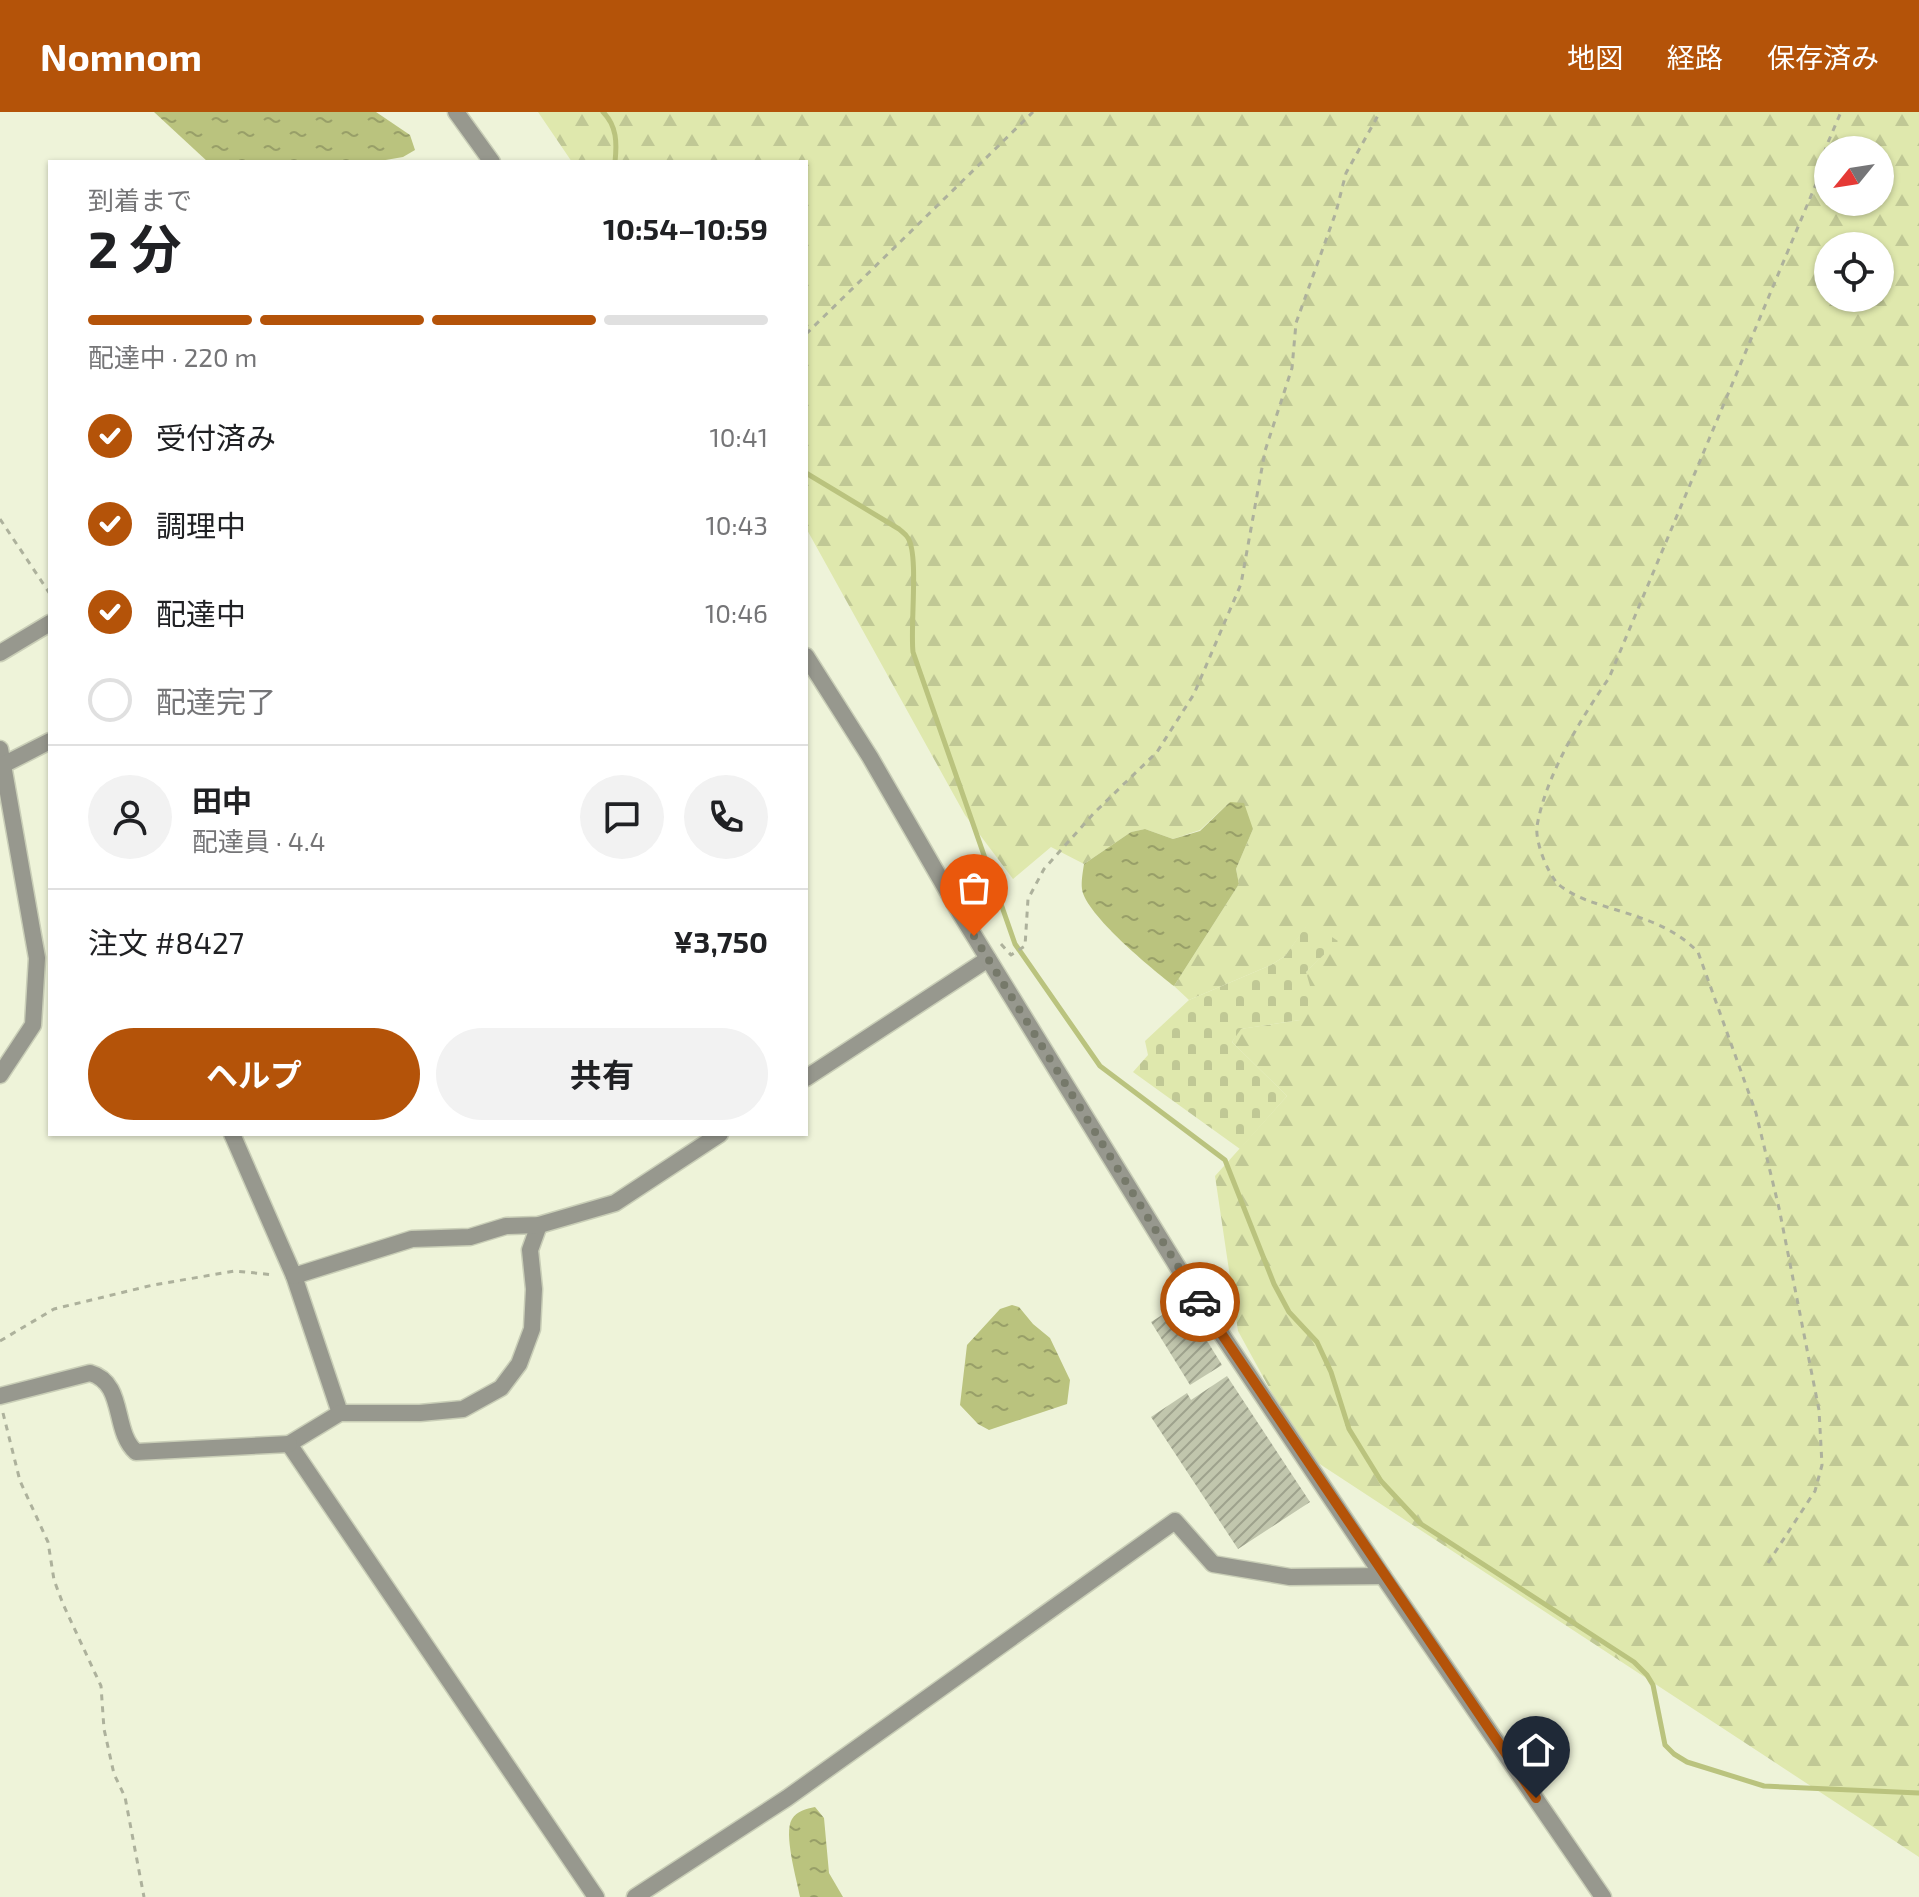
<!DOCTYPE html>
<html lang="ja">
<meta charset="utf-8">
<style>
body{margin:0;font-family:"Exo 2","Noto Sans JP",sans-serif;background:#f2f2f2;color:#202124;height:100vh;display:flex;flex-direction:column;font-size:30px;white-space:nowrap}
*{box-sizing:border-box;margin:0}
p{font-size:26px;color:#757577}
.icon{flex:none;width:44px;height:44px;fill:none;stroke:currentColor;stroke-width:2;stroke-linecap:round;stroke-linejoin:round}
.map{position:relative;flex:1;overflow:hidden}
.panel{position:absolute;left:48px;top:48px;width:760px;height:976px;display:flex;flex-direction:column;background:#fff;border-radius:0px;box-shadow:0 2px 6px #0004}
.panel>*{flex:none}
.needle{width:52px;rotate:240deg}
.controls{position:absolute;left:1814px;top:24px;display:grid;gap:16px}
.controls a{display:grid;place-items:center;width:80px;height:80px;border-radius:50%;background:#fff;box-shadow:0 2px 6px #0004;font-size:40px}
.pin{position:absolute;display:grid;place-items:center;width:68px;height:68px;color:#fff;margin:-82px -34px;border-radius:50% 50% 50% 0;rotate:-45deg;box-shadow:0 0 8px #0007}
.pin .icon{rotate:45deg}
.courier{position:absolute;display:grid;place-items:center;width:80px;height:80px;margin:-40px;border:6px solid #b45309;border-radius:50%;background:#fff;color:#222;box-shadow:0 2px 10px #0007}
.overview em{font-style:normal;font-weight:700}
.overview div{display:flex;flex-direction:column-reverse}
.overview{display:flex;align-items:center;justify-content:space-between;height:136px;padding:0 40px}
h1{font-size:52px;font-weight:700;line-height:60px}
.bar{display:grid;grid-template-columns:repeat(4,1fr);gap:12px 8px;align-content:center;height:96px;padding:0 40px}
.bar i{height:10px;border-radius:6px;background:#e0e0e0}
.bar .on{background:#b45309}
.bar p{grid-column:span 4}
.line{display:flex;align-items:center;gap:20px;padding:0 40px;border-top:2px solid #e0e0e0}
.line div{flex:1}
.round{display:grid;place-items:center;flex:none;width:84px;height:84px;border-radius:42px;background:#f2f2f2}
ol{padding:0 40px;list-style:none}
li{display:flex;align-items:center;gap:24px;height:88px}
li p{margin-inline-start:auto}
li .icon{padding:8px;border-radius:50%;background:#b45309;color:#fff;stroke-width:4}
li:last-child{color:#757577}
li i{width:44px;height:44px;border:4px solid #e0e0e0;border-radius:50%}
.cta{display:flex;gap:16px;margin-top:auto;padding:16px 40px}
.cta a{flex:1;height:92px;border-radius:48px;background:#b45309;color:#fff;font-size:32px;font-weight:700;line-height:92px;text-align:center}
.cta a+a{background:#f2f2f2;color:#202124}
header{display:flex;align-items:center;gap:48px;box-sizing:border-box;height:112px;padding:0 40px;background:#b45309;color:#fff}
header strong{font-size:38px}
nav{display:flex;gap:44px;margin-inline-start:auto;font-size:28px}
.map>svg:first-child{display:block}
.forest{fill:url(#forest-firs);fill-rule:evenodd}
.cemetery{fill:url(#cemetery-stones)}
.water{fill:url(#water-ripples)}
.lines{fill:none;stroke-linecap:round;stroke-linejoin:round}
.stream{stroke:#bac37e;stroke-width:5}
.building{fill:url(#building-hatch)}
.minor-casing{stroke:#c9ceb7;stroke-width:19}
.tertiary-casing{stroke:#c9ceb7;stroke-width:19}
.path{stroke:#adb19c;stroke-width:3;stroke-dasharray:6 6;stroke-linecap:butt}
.minor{stroke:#97988e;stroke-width:16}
.tertiary{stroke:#97988e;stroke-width:16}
.done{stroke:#76796a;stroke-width:8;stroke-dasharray:0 14.4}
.route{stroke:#b45309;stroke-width:10}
</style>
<header>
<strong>Nomnom</strong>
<nav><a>地図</a><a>経路</a><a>保存済み</a></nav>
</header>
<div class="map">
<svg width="1919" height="1785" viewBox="0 0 1919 1785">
<defs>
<pattern id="forest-firs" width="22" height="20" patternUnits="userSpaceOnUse" patternTransform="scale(2)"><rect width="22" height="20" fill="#dfe8ad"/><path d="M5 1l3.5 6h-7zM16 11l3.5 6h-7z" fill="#c0c895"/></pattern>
<pattern id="cemetery-stones" width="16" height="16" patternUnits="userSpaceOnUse" patternTransform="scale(2)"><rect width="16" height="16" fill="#dfe8ad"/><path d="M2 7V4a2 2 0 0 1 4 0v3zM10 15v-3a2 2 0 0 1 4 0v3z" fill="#c0c895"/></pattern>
<pattern id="water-ripples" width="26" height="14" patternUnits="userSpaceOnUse" patternTransform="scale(2)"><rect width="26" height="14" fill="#bac37e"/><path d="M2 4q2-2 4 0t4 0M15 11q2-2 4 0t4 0" fill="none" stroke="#989f68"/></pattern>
<pattern id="building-hatch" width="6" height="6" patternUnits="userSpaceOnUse" patternTransform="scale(2)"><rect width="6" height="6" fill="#c1c6ad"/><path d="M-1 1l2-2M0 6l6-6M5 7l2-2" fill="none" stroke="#9ea28d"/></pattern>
</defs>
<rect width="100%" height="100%" fill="#eef3d9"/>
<path class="forest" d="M538,0H1919V1745L1306,1343L1238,1219L1215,1064L1287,984L1232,930L1240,917L1300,908L1306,860L1337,829L1309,811L1285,844L1271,853L1189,888L1174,874L1239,772L1236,757L1253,717L1230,690L1200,718L1173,727L1145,717L1131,720L1084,752L1051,735L1013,767L965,703L806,416V50H572ZM1828,38H1880V90H1828ZM1828,134H1880V186H1828Z"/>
<path class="cemetery" d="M1309,810L1338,829L1306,860L1316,895L1300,908L1241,917L1232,930L1287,984L1240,1037L1133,960L1148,943L1145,929L1189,888L1271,853L1285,844Z"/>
<g class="water">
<path d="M154,0H376L410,23L415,38L403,45L374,50H208Z"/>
<path d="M1230,690L1244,691L1253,717L1236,757L1239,772L1174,874C1153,858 1085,802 1082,777C1081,769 1083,759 1084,752L1131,720L1145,717L1173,727L1200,719Z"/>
<path d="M1012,1193L1019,1195L1033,1212L1050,1226L1070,1268L1067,1292L989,1318L978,1312L960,1293L967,1233L1000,1197Z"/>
<path d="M815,1695L824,1706L829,1761L843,1785H800C797,1768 783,1721 792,1707C797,1699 806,1697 815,1695Z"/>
</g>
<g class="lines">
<g class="stream">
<path d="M603,0C617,14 617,31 615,50"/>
<path d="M806,361L899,417C902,420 906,422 908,426C919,443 910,514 913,540L1015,832L1100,954L1225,1048L1274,1172L1289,1200L1317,1230L1331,1260L1349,1317L1381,1369L1421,1412L1634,1550L1647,1563L1653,1573L1665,1633L1674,1642L1687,1650L1764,1674L1919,1681"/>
</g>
</g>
<g class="building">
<path d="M1183,1190L1222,1253L1190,1273L1151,1210Z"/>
<path d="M1227,1264L1310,1390L1238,1437L1151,1305L1187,1281L1191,1288Z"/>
</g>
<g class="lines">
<g class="minor-casing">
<g id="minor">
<path d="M0,541L50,511"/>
<path d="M0,637L3,653"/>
<path d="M0,963L33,913L37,846L3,653L50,629"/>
<path d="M806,966L988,847"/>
<path d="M232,1022L294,1164L340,1301"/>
<path d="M539,1113L530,1138L534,1177L532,1217L519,1252L501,1276L463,1297L420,1301H340L289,1332L596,1785"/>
<path d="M294,1164L412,1127L470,1125L506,1114L539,1113L615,1091L720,1022"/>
<path d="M0,1284L90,1261C126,1271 112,1319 136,1340L289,1332"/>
<path d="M635,1785L787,1686L1175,1409L1213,1452L1290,1465L1383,1464"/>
</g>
</g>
<g class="tertiary-casing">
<g id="tertiary">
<path d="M456,0L492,50"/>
<path d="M806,544L870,645L960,801L1190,1175L1383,1464L1603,1785"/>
</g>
</g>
<g class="path">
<path d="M806,222L1033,0"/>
<path d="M0,407L50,482"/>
<path d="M1001,832L1011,843L1025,834L1028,787L1044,757L1094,701L1157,640L1194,582L1241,472L1265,339L1292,256L1296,211L1336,100L1346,61L1380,0"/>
<path d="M0,1229L54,1197L153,1173L235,1159L275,1163"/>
<path d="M3,1301L20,1369L48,1430L54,1468L63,1492L101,1574L104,1617L114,1662L125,1685L144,1785"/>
<path d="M1768,1451L1815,1379L1822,1353L1819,1298L1779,1096L1756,1001L1698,840C1668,809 1628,803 1589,789C1580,786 1564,778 1557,771C1547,759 1535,730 1537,714C1546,663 1580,608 1609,566L1816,72L1826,35L1841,0"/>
</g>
<use href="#minor" class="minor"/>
<use href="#tertiary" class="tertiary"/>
</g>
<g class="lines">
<path class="done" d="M974,824L1200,1190"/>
<path class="route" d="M1200,1190L1536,1686"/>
</g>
</svg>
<div class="controls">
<a><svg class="needle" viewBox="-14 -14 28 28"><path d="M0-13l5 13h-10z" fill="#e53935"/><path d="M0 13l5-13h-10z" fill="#757577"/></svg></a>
<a><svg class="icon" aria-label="locate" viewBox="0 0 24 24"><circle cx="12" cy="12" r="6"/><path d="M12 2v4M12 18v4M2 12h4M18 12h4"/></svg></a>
</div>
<div class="pin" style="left:974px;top:824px;background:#ea580c"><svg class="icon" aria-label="bag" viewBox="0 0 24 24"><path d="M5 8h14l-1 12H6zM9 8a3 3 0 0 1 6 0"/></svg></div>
<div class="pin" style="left:1536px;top:1686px;background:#1f2937"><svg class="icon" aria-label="home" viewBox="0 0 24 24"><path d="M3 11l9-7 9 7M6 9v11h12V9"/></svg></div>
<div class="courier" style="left:1200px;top:1190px"><svg class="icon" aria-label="car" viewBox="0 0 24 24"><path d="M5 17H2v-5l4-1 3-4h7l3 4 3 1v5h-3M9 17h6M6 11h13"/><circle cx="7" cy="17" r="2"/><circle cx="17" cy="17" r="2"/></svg></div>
<section class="panel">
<div class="overview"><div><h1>2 分</h1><p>到着まで</p></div><em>10:54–10:59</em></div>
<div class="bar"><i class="on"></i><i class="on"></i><i class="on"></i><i></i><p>配達中 · 220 m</p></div>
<ol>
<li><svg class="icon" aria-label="check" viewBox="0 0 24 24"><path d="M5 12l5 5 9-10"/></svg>受付済み<p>10:41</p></li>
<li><svg class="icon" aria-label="check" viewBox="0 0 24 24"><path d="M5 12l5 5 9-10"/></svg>調理中<p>10:43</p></li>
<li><svg class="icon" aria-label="check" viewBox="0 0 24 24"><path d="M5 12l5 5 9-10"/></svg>配達中<p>10:46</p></li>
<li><i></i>配達完了</li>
</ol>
<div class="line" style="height:144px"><a class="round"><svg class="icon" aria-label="person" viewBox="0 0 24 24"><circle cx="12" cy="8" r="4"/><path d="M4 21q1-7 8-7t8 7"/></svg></a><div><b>田中</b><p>配達員 · 4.4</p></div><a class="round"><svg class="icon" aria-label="chat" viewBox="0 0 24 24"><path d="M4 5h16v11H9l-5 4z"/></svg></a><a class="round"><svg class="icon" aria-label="phone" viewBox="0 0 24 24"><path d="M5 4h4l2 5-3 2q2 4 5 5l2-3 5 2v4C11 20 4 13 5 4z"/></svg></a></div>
<div class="line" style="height:104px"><div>注文 #8427</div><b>¥3,750</b></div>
<div class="cta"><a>ヘルプ</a><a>共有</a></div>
</section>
</div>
